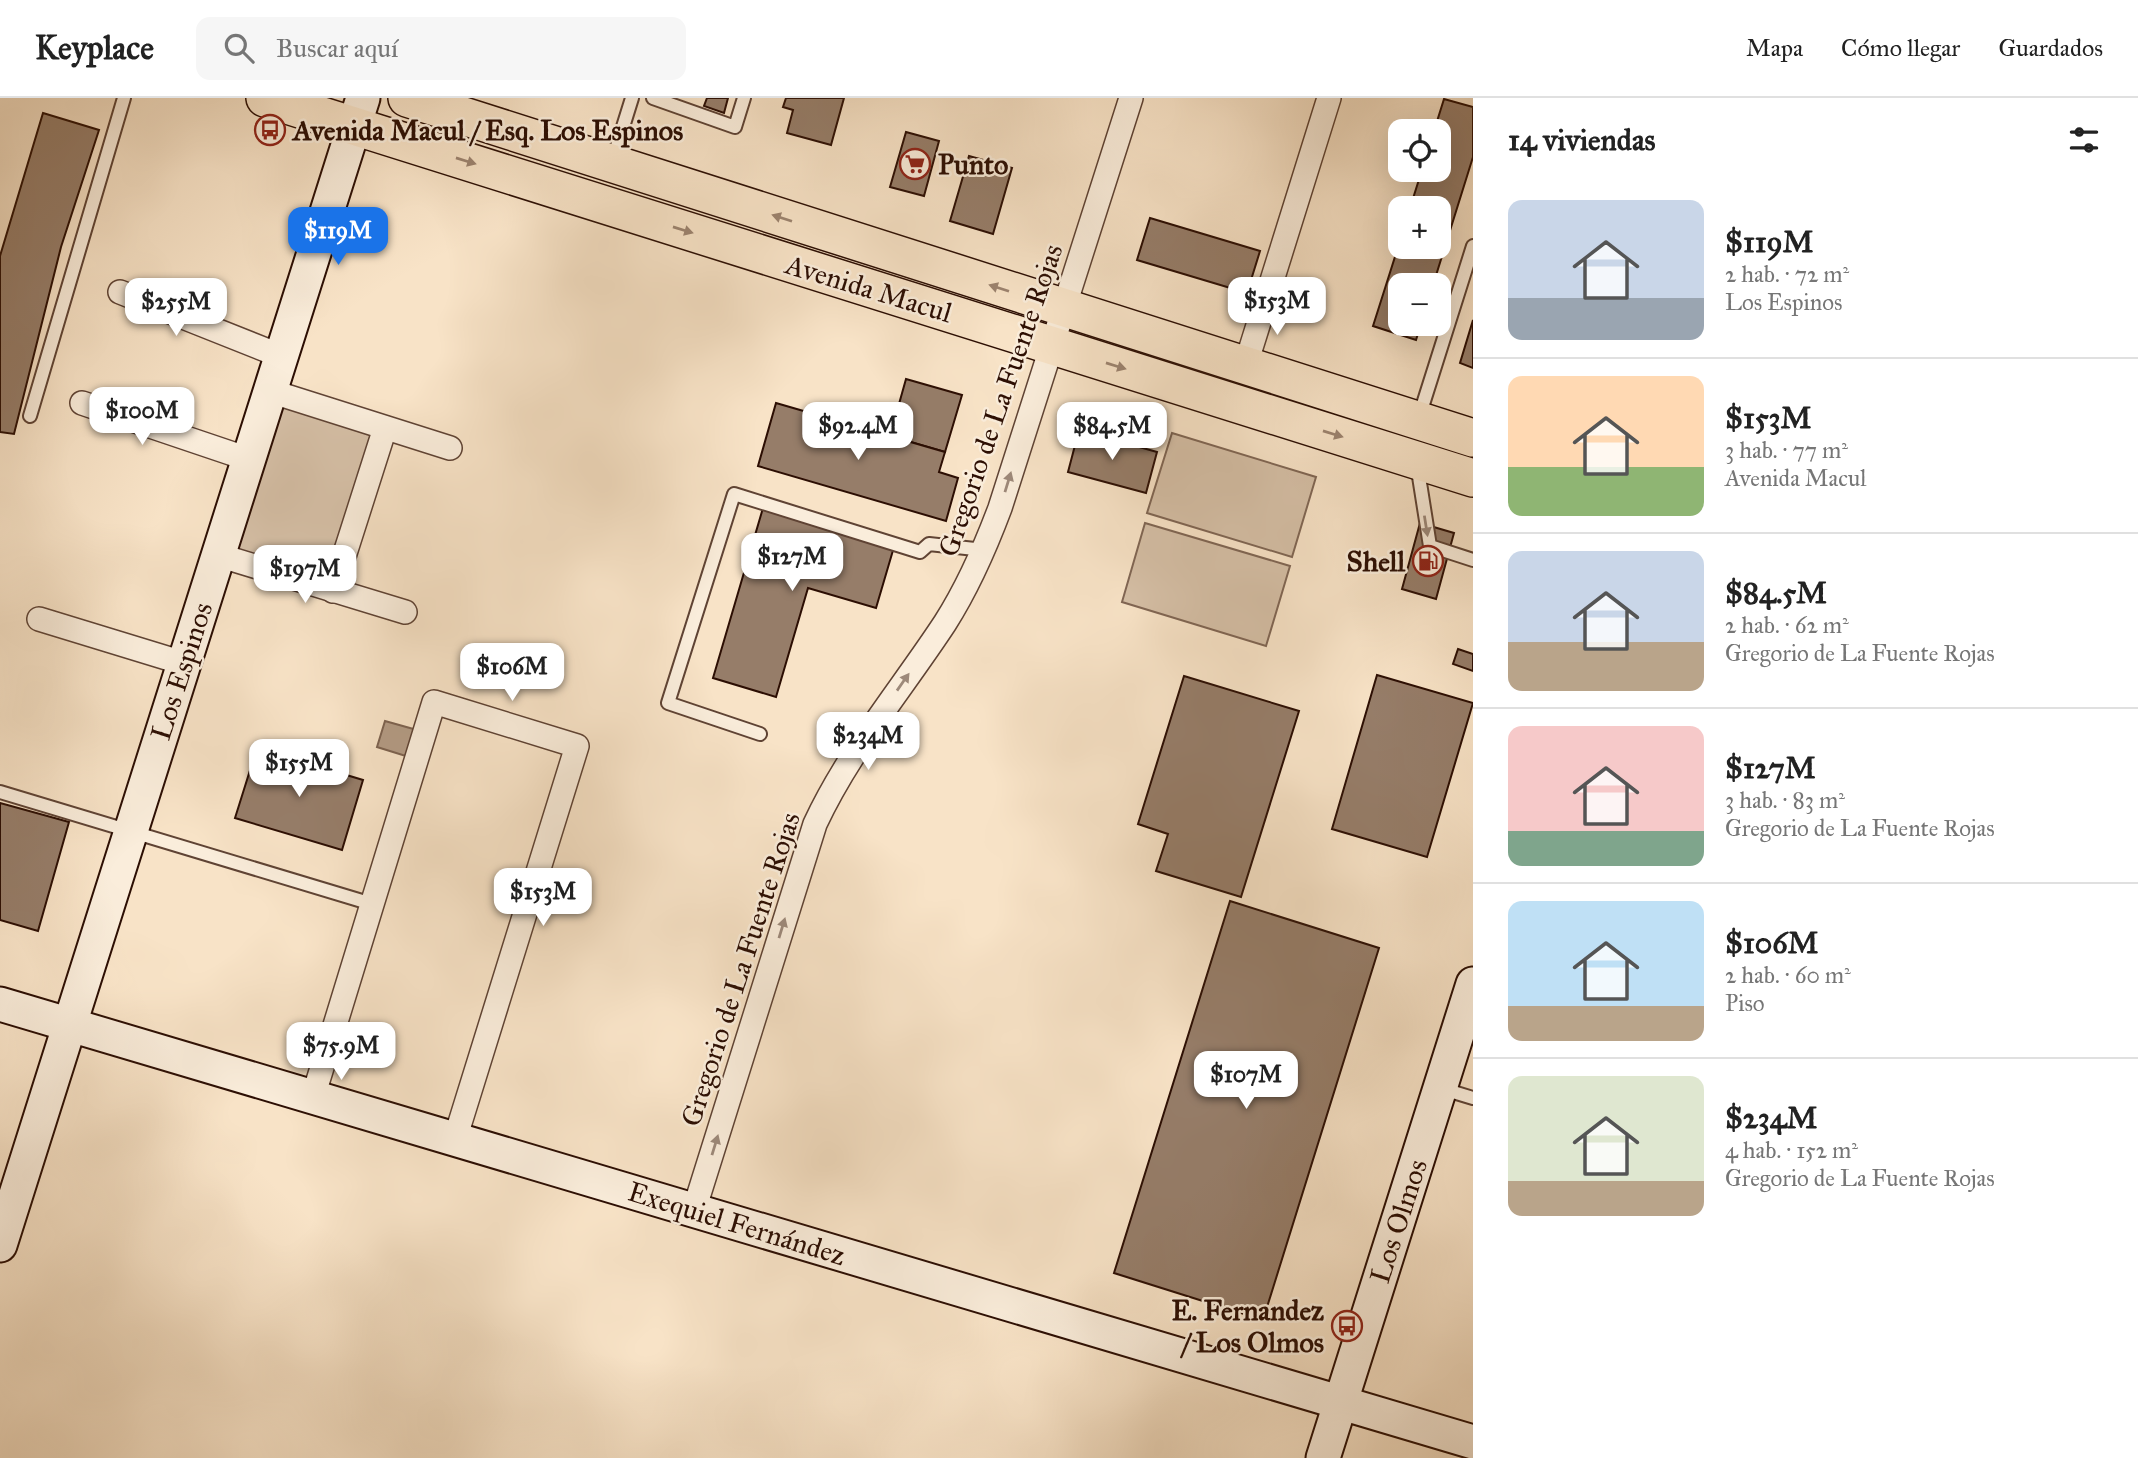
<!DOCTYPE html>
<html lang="es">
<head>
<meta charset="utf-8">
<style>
	body { margin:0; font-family:"IM FELL Great Primer",serif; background:#f6f6f6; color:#222; height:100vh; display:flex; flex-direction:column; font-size:26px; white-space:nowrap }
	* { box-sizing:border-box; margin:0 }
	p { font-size:23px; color:#767676 }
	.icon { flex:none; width:38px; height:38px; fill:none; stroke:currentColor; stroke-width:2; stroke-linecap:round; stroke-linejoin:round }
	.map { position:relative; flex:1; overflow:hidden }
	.sheet { display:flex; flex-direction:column; background:#fff; width:665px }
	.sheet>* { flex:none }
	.controls { position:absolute; left:1388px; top:21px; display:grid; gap:14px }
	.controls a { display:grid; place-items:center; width:63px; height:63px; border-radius:14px; background:#fff; box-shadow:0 7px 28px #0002; font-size:35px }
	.price { position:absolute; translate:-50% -60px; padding:0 16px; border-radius:14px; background:#fff; color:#222; font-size:23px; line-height:46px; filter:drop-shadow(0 2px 4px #0008) }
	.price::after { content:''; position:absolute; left:50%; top:42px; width:21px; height:16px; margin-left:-10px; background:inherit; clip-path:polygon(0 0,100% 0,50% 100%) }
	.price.current { background:#1a73e8; color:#fff }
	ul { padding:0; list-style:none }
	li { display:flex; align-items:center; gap:21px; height:175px; padding:0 35px }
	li+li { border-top:2px solid #e0e0e0 }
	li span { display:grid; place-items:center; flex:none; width:196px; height:140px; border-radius:14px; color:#555 }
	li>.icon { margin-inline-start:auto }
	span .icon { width:84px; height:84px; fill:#fffc; stroke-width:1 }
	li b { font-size:30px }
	h2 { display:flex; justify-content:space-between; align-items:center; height:84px; padding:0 35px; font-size:30px }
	header { display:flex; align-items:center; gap:42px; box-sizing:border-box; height:98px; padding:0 35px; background:#fff; border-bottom:2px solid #e0e0e0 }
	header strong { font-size:33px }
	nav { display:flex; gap:38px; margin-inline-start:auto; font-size:24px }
	.search { width:490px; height:63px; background:#f6f6f6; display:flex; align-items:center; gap:18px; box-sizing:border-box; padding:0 24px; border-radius:14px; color:#767676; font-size:26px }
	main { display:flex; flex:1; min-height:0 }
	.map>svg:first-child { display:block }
</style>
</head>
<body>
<header>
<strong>Keyplace</strong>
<div class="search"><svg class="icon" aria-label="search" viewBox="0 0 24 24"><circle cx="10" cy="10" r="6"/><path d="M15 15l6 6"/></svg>Buscar aquí</div>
<nav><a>Mapa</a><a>Cómo llegar</a><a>Guardados</a></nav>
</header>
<main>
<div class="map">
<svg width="1473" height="1360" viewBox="0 0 1473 1360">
	<rect width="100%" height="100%" fill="#f8e3c7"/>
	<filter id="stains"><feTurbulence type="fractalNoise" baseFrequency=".00286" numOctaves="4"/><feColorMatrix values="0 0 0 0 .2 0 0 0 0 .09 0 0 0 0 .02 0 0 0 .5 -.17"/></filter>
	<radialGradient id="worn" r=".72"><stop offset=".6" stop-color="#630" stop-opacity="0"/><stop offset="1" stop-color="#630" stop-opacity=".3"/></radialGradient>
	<!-- green -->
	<g fill="#d5bfa6" stroke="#806654" stroke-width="2">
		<path d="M 270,293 L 385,330 L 333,493 L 218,457 Z"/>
		<path d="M 1172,335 L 1316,379 L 1292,459 L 1147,415 Z"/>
		<path d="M 1145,425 L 1290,468 L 1266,548 L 1122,504 Z"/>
	</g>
	<!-- water -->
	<path fill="#b39b84" stroke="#7d6350" stroke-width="2" d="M 385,623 L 417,632 L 409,659 L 377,649 Z"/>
	<!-- building -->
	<g fill="#967d69" stroke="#2c0e03" stroke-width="2">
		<path d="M 707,0 L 728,0 L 724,15 L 704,8 Z"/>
		<path d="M 786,0 L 844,0 L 831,47 L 787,35 L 793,12 L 783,9 Z"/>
		<path d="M 1444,1 L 1473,9 L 1473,59 L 1433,187 L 1400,187 L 1400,226 L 1421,226 L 1416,242 L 1373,228 L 1400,143 L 1400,149 L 1438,149 L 1438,110 L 1410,110 L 1422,72 L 1438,72 L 1438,33 L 1434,33 Z"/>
		<path d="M 43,15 L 99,32 L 61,149 L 14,336 L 0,334 L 0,158 Z"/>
		<path d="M 906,34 L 939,43 L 924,98 L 890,89 Z"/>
		<path d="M 969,58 L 1012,70 L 993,136 L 950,123 Z"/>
		<path d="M 1150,120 L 1260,153 L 1247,195 L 1137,162 Z"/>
		<path d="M 1473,222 L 1473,270 L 1460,265 Z"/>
		<path d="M 906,281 L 962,297 L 945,354 L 890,338 Z"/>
		<path d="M 776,305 L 945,354 L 939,374 L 958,380 L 946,423 L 758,368 Z"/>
		<path d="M 1079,332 L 1157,354 L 1146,395 L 1068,374 Z"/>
		<path d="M 763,410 L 894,449 L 876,510 L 808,490 L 776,599 L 713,580 Z"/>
		<path d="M 1420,425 L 1454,435 L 1436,501 L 1402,491 Z"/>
		<path d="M 1458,551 L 1473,556 L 1473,573 L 1453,566 Z"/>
		<path d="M 1377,577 L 1473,605 L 1427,759 L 1332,731 Z"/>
		<path d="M 1184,578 L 1299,613 L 1241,799 L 1156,773 L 1168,736 L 1138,726 Z"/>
		<path d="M 257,650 L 363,682 L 342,752 L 235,720 Z"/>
		<path d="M 0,705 L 69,724 L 38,833 L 0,822 Z"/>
		<path d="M 1230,803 L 1379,850 L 1263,1222 L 1114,1175 Z"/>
	</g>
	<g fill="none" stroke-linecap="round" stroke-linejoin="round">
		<!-- lane casing -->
		<g stroke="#5f4334" stroke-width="16">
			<g id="lane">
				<path d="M 653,0 L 735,29 L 744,0"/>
				<path d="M 613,61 L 632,0"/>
				<path d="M 30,318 L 124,0"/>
				<path d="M 1419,319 L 1473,148"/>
				<path d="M 1417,366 L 1430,448 L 1473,462"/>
				<path d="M 760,636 L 668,605 L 734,396 L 920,454 L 929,446 L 984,452"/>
				<path d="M 0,694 L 372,806"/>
				<path d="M 1440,990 L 1473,1000"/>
			</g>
		</g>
		<!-- street casing -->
		<g stroke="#5f4334" stroke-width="26">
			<g id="street">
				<path d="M 120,194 L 281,258"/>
				<path d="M 1245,269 L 1329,0"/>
				<path d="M 270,293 L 450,350"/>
				<path d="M 82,305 L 248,361"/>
				<path d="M 218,457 L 405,514"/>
				<path d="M 333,493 L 385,330"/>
				<path d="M 39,521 L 183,565"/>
				<path d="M 313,999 L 434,604 L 577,648 L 455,1041"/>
				<path d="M 694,1112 L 815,726 C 849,653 901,592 945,525 C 968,489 985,450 1000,410 L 1131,0"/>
			</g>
		</g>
		<!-- secondary casing -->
		<g stroke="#2c0e03" stroke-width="37">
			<g id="secondary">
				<path d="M 0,906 L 1473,1344"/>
				<path d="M 0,1147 L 363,0"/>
				<path d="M 1323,1360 L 1473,886"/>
			</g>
		</g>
		<!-- primary casing -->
		<g stroke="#2c0e03" stroke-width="40">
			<g id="primary">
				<path d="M 265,0 L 1473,380"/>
				<path d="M 407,0 L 1473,340"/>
			</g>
		</g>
		<!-- lane -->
		<use href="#lane" stroke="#faeddb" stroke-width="12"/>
		<!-- street -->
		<use href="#street" stroke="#faeddb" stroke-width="23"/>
		<!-- secondary -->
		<use href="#secondary" stroke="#faeddb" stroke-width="33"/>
		<!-- primary -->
		<use href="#primary" stroke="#f8e3c7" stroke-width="37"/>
	</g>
	<!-- one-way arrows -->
	<defs><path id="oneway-solid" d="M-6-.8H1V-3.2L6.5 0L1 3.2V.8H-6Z" transform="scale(1.75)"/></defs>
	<g fill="#9c836f">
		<use href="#oneway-solid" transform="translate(466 63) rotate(17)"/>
		<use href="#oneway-solid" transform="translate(782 120) rotate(-162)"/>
		<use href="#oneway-solid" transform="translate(683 132) rotate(17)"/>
		<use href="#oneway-solid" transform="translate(999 190) rotate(-162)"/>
		<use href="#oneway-solid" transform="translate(1116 268) rotate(17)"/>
		<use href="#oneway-solid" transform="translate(1333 336) rotate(17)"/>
	</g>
	<g fill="#9d897a">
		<use href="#oneway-solid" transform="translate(1008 384) rotate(-73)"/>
		<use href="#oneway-solid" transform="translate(1426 428) rotate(81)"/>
		<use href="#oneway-solid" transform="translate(903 584) rotate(-55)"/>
		<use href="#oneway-solid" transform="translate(782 830) rotate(-73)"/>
		<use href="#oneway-solid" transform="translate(715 1047) rotate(-73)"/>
	</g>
	<!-- icons -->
	<defs>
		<g id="bus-ring" transform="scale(1.575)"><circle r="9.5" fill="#faeddb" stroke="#8f2418" stroke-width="1.5"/><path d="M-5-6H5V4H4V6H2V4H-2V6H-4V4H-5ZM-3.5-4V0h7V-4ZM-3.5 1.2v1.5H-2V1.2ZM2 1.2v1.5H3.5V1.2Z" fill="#8f2418"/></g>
		<g id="supermarket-ring" transform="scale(1.575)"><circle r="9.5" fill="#faeddb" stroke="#8f2418" stroke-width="1.5"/><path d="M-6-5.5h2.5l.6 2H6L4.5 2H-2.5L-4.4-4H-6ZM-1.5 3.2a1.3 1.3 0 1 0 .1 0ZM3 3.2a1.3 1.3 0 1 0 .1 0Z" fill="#8f2418"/></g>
		<g id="fuel-ring" transform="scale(1.575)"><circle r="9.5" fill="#faeddb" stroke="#8f2418" stroke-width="1.5"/><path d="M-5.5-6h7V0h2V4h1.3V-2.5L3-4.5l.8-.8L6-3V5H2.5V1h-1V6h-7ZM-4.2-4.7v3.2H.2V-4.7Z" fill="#8f2418"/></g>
	</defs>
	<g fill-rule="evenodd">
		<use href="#bus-ring" x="270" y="32"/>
		<use href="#supermarket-ring" x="915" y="66"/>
		<use href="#fuel-ring" x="1428" y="463"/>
		<use href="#bus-ring" x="1347" y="1228"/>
	</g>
	<g text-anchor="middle" stroke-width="5" stroke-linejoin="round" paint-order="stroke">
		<!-- poi labels -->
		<g font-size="28" font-weight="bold" fill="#2c0e03" stroke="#faeddb" text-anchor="start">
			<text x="293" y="42">Avenida Macul / Esq. Los Espinos</text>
			<text x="938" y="76">Punto</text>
			<text x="1405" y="473" text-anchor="end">Shell</text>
			<text x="1324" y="1222" text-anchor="end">E. Fernandez<tspan x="1324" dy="32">/ Los Olmos</tspan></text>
		</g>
		<!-- street labels -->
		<g font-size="28" fill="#2c0e03" stroke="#faeddb">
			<text transform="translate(869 190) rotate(17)" y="10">Avenida Macul</text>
			<text transform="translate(1000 302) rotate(-71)" y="10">Gregorio de La Fuente Rojas</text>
			<text transform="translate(181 573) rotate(-72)" y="10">Los Espinos</text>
			<text transform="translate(740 871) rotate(-72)" y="10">Gregorio de La Fuente Rojas</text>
			<text transform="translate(1398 1123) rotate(-72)" y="10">Los Olmos</text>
			<text transform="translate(737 1125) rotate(17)" y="10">Exequiel Fernández</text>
		</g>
	</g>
	<rect width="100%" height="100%" filter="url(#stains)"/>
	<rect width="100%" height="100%" fill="url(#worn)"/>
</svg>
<div class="controls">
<a><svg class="icon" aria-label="locate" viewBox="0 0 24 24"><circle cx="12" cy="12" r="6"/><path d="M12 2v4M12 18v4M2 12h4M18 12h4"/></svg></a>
<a>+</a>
<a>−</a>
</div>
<b class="price current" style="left:338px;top:169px">$119M</b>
<b class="price" style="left:1277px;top:239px">$153M</b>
<b class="price" style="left:176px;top:240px">$255M</b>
<b class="price" style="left:142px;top:349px">$100M</b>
<b class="price" style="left:858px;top:364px">$92.4M</b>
<b class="price" style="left:1112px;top:364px">$84.5M</b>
<b class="price" style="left:792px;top:495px">$127M</b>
<b class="price" style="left:305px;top:507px">$197M</b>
<b class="price" style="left:512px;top:605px">$106M</b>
<b class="price" style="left:868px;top:674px">$234M</b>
<b class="price" style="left:299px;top:701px">$155M</b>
<b class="price" style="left:543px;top:830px">$153M</b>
<b class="price" style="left:341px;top:984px">$75.9M</b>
<b class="price" style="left:1246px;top:1013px">$107M</b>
</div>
<section class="sheet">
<h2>14 viviendas<svg class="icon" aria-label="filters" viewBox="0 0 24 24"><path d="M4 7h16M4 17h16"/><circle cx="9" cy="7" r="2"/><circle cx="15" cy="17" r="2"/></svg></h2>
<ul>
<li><span style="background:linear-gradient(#c9d6e8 70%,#9aa5b1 0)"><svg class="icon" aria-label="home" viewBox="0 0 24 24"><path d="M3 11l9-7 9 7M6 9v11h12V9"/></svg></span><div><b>$119M</b><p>2 hab. · 72 m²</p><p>Los Espinos</p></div></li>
<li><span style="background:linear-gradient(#ffd9b3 65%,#8fb573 0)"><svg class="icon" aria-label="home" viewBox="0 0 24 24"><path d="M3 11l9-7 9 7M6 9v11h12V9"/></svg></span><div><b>$153M</b><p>3 hab. · 77 m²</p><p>Avenida Macul</p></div></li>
<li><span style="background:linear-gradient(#c9d6e8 65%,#b9a48a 0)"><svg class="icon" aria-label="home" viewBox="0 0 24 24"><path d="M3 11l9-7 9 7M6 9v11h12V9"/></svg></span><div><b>$84.5M</b><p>2 hab. · 62 m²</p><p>Gregorio de La Fuente Rojas</p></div></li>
<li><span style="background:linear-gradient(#f6c9c9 75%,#7fa58c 0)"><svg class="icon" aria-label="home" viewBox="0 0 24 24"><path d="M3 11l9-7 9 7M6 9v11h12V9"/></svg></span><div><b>$127M</b><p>3 hab. · 83 m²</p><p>Gregorio de La Fuente Rojas</p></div></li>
<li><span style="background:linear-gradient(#bfe0f5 75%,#b9a48a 0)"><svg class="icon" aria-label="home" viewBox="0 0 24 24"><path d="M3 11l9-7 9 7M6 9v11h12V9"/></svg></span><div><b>$106M</b><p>2 hab. · 60 m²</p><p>Piso</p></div></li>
<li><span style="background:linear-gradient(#dfe7d0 75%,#b9a48a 0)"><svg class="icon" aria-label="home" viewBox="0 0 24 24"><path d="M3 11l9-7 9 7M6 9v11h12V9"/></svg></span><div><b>$234M</b><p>4 hab. · 152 m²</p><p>Gregorio de La Fuente Rojas</p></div></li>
</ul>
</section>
</main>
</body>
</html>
